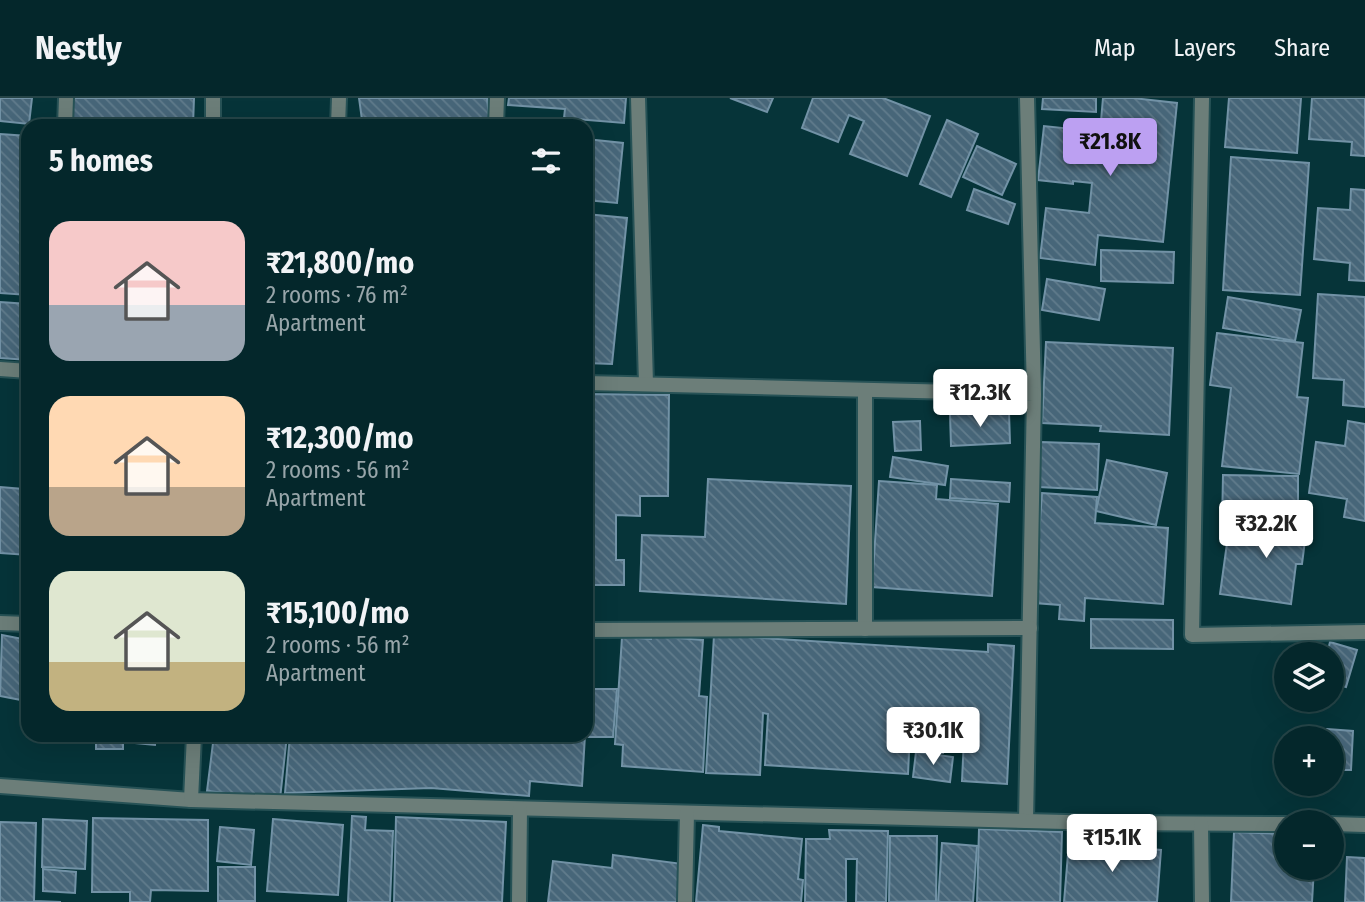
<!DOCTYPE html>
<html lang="en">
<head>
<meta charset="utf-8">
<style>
	body { margin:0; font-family:"Fira Sans Condensed",sans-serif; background:#123337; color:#f1f3f6; height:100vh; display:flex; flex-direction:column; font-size:26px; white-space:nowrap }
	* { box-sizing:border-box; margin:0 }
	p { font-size:23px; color:#97a5a9 }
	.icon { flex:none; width:38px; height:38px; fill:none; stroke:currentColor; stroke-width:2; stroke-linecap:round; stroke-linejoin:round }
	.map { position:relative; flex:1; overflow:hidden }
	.drawer { position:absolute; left:21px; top:21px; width:572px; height:623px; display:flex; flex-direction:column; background:#04272b; border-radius:21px; box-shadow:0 7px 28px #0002,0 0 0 2px #254447 }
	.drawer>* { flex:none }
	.controls { position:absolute; left:1274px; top:544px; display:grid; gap:14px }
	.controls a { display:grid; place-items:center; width:70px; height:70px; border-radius:50%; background:#04272b; box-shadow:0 7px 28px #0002,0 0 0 2px #254447; font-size:35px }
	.price { position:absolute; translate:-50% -60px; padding:0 16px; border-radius:7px; background:#fff; color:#222; font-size:23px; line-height:46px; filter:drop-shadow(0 2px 4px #0008) }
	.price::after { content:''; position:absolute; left:50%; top:42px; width:21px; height:16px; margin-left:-10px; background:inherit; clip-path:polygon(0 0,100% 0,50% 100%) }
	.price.selected { background:#bca0f2; color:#111 }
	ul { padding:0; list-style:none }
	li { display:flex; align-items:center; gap:21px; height:175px; padding:0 28px }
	li span { display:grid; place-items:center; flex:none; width:196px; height:140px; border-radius:21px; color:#555 }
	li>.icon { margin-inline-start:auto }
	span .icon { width:84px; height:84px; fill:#fffc; stroke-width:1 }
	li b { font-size:30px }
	h2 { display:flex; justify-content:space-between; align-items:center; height:84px; padding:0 28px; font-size:30px }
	header { display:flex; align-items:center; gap:42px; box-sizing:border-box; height:98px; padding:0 35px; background:#04272b; border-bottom:2px solid #254447 }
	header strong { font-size:33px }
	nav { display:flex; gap:38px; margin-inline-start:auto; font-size:24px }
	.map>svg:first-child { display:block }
</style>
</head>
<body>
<header>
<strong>Nestly</strong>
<nav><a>Map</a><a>Layers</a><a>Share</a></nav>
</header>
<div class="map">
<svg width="1365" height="804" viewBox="0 0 1365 804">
	<defs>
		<pattern id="building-back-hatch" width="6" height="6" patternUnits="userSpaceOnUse" patternTransform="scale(1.75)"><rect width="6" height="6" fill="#476679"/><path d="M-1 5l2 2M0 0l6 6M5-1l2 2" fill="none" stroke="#617c8c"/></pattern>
	</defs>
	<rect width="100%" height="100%" fill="#063439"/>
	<!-- building -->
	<g fill="url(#building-back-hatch)" stroke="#7292a6" stroke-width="2">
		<path d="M 0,0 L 32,0 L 29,26 L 0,23 Z"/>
		<path d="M 73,0 L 194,0 L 193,28 L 72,28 Z"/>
		<path d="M 359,0 L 487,0 L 490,28 L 419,28 L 417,22 L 395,25 L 376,21 L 362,22 Z"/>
		<path d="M 509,0 L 626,0 L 624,25 L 564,20 L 565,11 L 508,7 Z"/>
		<path d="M 730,0 L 773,0 L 767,14 Z"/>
		<path d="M 813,0 L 883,0 L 930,18 L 907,78 L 850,56 L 864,23 L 849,17 L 838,44 L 802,30 Z"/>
		<path d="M 1043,0 L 1096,0 L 1096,14 L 1042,11 Z"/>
		<path d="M 1103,0 L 1133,0 L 1177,5 L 1163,144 L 1098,137 L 1095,167 L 1040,160 L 1046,110 L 1089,115 L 1092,85 L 1073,83 L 1073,86 L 1038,82 L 1044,28 L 1100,34 Z"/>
		<path d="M 1229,0 L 1301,0 L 1297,55 L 1225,49 Z"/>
		<path d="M 1312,0 L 1365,0 L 1365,58 L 1351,57 L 1352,44 L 1309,41 Z"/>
		<path d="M 507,20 L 565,26 L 565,28 L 506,28 Z"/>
		<path d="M 947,22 L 978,36 L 951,99 L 920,86 Z"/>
		<path d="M 0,36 L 28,38 L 28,197 L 0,195 Z"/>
		<path d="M 586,41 L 623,45 L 617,105 L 586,102 Z"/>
		<path d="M 977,48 L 1016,66 L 1002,97 L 963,79 Z"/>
		<path d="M 1231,59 L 1309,65 L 1300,197 L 1223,192 Z"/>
		<path d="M 974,91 L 1015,106 L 1008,126 L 967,112 Z"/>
		<path d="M 1351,91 L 1365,92 L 1365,183 L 1349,182 L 1350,165 L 1314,161 L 1318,110 L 1350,112 Z"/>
		<path d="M 586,116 L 627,120 L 612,266 L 586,265 Z"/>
		<path d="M 1101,152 L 1174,154 L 1173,185 L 1101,183 Z"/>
		<path d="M 1047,181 L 1105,191 L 1099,222 L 1042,212 Z"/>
		<path d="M 1318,196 L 1365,199 L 1365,309 L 1343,307 L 1344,282 L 1313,280 Z"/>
		<path d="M 1228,199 L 1301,212 L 1295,243 L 1223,230 Z"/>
		<path d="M 0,204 L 28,206 L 28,262 L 0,260 Z"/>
		<path d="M 1217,235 L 1303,245 L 1297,299 L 1308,300 L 1299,376 L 1222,368 L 1231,290 L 1210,287 Z"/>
		<path d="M 1046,244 L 1173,250 L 1169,337 L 1100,333 L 1101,328 L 1042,325 Z"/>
		<path d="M 586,296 L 669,297 L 668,398 L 640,398 L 640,418 L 616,417 L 616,462 L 624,462 L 624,487 L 586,487 Z"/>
		<path d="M 1009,314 L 1010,345 L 951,348 L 950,316 Z"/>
		<path d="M 920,323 L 921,352 L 895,353 L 893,324 Z"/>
		<path d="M 1348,323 L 1365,326 L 1365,423 L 1344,419 L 1347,401 L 1309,395 L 1316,344 L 1345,348 Z"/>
		<path d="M 1041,344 L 1099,346 L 1097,392 L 1039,389 Z"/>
		<path d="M 893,359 L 948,368 L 945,387 L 890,379 Z"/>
		<path d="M 1107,362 L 1167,375 L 1156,427 L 1096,413 Z"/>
		<path d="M 1223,377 L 1298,378 L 1298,404 L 1259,404 L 1258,429 L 1222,428 Z"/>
		<path d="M 708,381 L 851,388 L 846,506 L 640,493 L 642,437 L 705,439 Z"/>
		<path d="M 951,381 L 1010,385 L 1009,404 L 950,400 Z"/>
		<path d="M 879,383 L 937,387 L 936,401 L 998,406 L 992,498 L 872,489 Z"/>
		<path d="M 0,389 L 23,391 L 22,408 L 28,408 L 28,457 L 0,455 Z"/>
		<path d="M 1042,395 L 1097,399 L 1095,425 L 1168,430 L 1163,506 L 1085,500 L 1084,523 L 1059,521 L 1060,507 L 1034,505 Z"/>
		<path d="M 1264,413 L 1308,419 L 1302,466 L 1296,466 L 1291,506 L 1220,496 L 1228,438 L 1260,443 Z"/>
		<path d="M 1091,521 L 1173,522 L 1173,551 L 1091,550 Z"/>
		<path d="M 2,537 L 28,542 L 28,562 L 21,602 L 0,598 Z"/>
		<path d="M 714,537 L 988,554 L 988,546 L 1014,548 L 1007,686 L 962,683 L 964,640 L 944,638 L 943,655 L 914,653 L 916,614 L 911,614 L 908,676 L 765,667 L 768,616 L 763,615 L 760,677 L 706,675 Z"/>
		<path d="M 651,538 L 703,542 L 699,598 L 707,599 L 703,674 L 622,668 L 623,647 L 615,646 L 622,539 L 651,541 Z"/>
		<path d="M 1330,544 L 1357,552 L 1346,589 L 1332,585 L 1332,556 L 1327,556 Z"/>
		<path d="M 591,591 L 617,591 L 613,639 L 588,639 Z"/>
		<path d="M 1327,631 L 1353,633 L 1351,672 L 1332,672 L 1332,640 L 1326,640 Z"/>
		<rect x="96" y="637" width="27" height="14"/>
		<path d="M 125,637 L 156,637 L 155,647 L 125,644 Z"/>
		<path d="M 214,637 L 287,637 L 280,701 L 207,693 Z"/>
		<path d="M 290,637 L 585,637 L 582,688 L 530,683 L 529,698 L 431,690 L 285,695 Z"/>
		<path d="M 916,654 L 953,659 L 950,684 L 913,679 Z"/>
		<path d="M 352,718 L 366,719 L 365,732 L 393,733 L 390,804 L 348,804 Z"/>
		<path d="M 396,719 L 506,724 L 502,804 L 394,804 Z"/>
		<path d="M 93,720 L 208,722 L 208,793 L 151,792 L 150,804 L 130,804 L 130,794 L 92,794 Z"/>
		<path d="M 43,721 L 87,723 L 85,771 L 42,769 Z"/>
		<path d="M 273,721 L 343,727 L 338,797 L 267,793 Z"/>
		<path d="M 0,724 L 36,725 L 34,803 L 61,804 L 0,804 Z"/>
		<path d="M 703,727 L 719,729 L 719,733 L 802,741 L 798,781 L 803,782 L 801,804 L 696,804 Z"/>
		<path d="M 220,729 L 254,732 L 251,767 L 217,763 Z"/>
		<path d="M 979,731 L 1062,734 L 1060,804 L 977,804 Z"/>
		<path d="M 829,732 L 888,733 L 886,804 L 856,804 L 857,761 L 846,761 L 846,804 L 805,804 L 806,741 L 830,741 Z"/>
		<path d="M 1234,734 L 1286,736 L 1286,770 L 1314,770 L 1312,804 L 1231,804 Z"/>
		<path d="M 890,738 L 937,738 L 936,803 L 889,804 Z"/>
		<path d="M 1069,744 L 1161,752 L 1157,804 L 1064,804 Z"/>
		<path d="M 942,745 L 977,748 L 973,804 L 938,804 Z"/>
		<path d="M 613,757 L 683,766 L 679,804 L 548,804 L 553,763 L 612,770 Z"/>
		<path d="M 1347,759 L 1365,760 L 1365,804 L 1345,804 Z"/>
		<rect x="218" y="769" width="37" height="34"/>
		<path d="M 43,771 L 76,774 L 75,795 L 43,793 Z"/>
	</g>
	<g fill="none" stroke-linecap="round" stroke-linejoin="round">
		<!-- street casing -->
		<g stroke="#275256" stroke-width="18">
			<g id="street">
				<path d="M 638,0 L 646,286"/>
				<path d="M 1027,0 L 1034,296"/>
				<path d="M 1202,0 L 1192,537 L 1365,534"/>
				<path d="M 65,28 L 66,0"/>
				<path d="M 213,28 L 213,0"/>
				<path d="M 338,28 L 339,0"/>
				<path d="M 496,28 L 497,0"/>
				<path d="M 0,271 L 28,273"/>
				<path d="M 586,285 L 1034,296 L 1026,723"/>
				<path d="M 0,525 L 28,526"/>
				<path d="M 865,531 L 865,292"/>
				<path d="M 586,532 L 1030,530"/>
				<path d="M 0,688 L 191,702 L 1106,725 L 1286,726"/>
				<path d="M 191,702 L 194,637"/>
				<path d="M 1201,726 L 1202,804"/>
				<path d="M 1332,726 L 1365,727"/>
				<path d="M 519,804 L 520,711"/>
				<path d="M 685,804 L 687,715"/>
			</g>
		</g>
		<!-- street -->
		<use href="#street" stroke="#6c7e79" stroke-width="14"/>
	</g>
</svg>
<div class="controls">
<a><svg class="icon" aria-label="layers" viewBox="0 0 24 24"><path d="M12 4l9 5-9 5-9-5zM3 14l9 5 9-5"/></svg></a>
<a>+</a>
<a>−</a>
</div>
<b class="price selected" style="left:1110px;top:80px">₹21.8K</b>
<b class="price" style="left:980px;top:331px">₹12.3K</b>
<b class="price" style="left:1266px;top:462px">₹32.2K</b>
<b class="price" style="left:933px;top:669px">₹30.1K</b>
<b class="price" style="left:1112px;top:776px">₹15.1K</b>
<section class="drawer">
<h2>5 homes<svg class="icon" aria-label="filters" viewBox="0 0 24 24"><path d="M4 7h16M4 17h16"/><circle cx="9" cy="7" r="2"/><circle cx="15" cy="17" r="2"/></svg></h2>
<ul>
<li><span style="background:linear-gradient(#f6c9c9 60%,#9aa5b1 0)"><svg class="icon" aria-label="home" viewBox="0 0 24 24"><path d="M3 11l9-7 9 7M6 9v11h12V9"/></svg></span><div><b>₹21,800/mo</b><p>2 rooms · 76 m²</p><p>Apartment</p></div></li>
<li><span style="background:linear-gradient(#ffd9b3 65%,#b9a48a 0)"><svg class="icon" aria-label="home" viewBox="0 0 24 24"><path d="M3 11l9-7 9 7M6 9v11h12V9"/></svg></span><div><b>₹12,300/mo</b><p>2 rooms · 56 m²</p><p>Apartment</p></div></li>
<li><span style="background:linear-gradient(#dfe7d0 65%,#c2b280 0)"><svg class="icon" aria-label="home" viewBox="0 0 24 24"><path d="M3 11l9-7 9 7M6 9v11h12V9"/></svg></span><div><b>₹15,100/mo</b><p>2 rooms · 56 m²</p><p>Apartment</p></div></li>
</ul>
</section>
</div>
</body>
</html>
